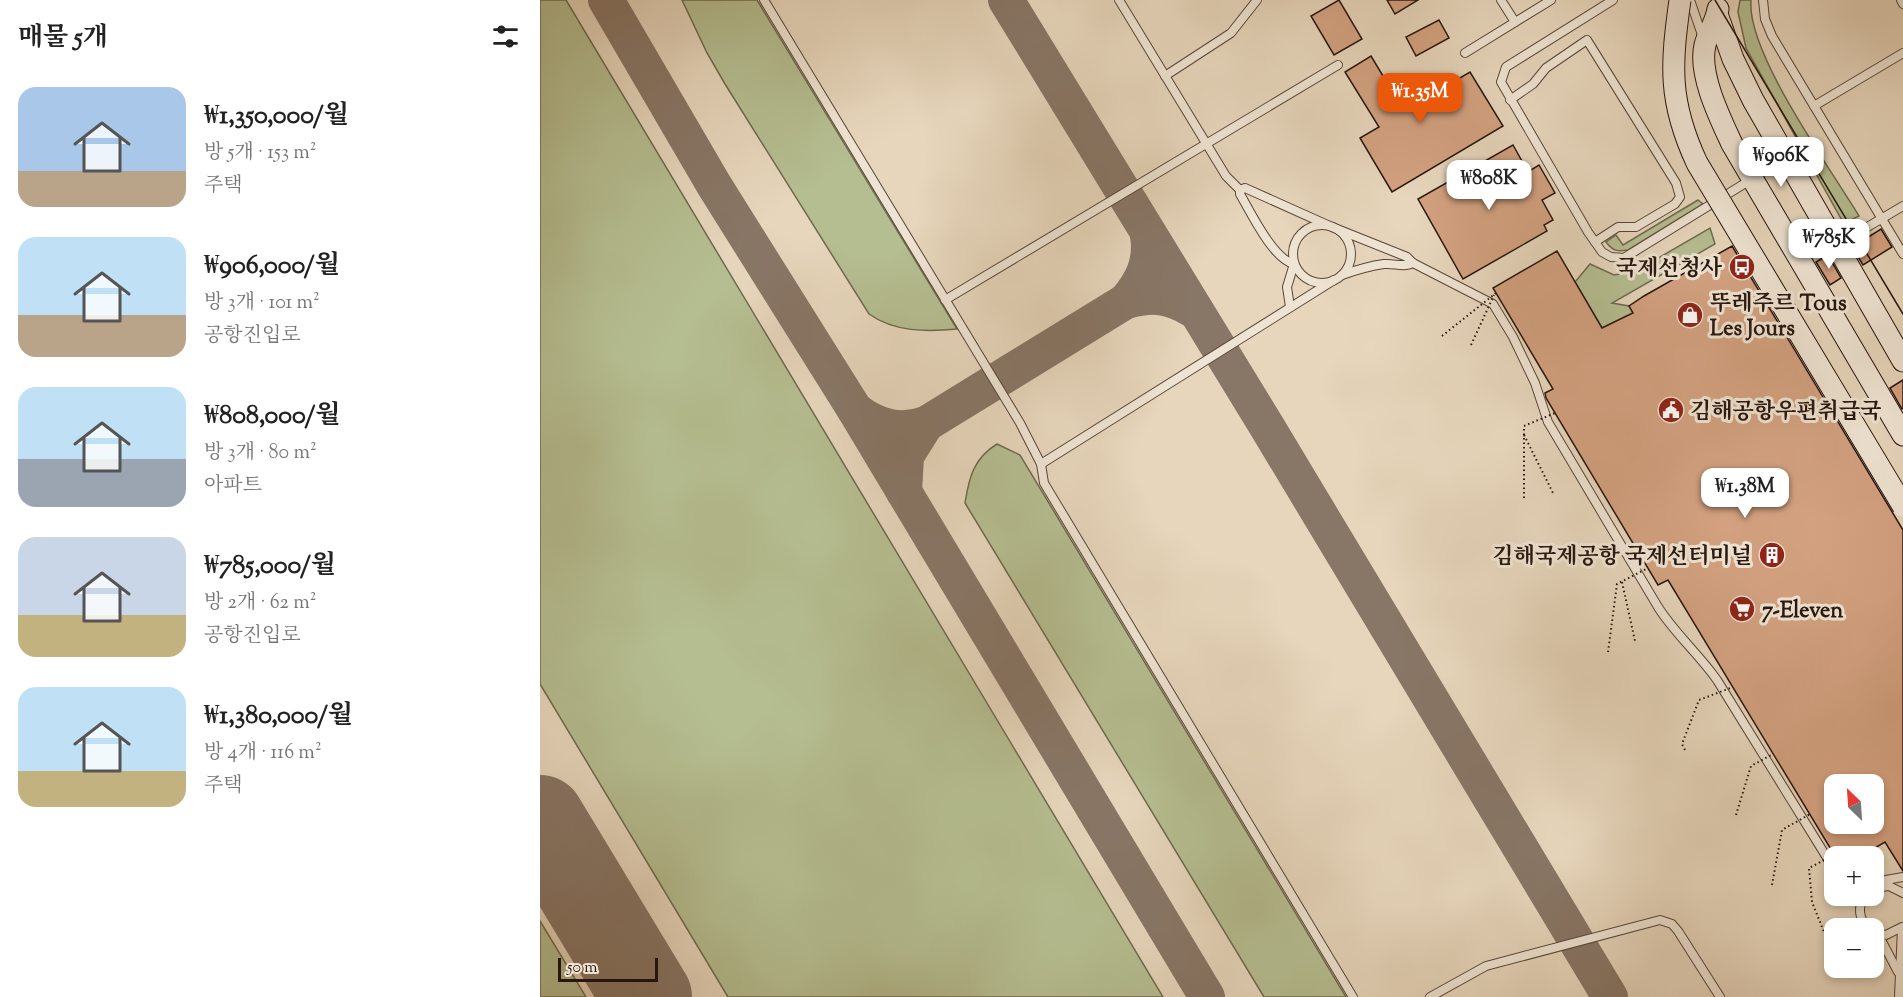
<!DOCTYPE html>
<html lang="ko">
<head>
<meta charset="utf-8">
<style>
	body { margin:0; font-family:"Sorts Mill Goudy","Noto Serif KR",serif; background:#f6f6f6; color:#222; height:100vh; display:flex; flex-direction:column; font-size:22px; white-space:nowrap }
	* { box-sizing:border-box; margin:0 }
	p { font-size:20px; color:#767676 }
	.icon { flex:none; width:33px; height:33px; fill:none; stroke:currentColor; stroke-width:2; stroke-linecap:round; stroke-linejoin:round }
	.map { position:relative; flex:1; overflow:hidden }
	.drawer { display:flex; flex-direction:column; background:#fff; width:540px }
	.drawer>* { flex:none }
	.needle { width:39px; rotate:335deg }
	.buttons { position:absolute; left:1284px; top:774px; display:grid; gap:12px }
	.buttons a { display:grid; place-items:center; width:60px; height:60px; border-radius:12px; background:#fff; box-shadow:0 3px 9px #0003; font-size:30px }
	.scale { position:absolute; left:18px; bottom:15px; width:100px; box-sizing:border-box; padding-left:6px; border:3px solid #28160f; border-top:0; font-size:16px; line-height:21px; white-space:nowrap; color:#28160f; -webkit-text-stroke:4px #efe4d3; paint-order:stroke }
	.price { position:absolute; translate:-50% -51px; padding:0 14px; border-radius:12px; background:#fff; color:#222; font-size:20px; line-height:39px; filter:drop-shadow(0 2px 3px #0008) }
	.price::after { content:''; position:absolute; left:50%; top:36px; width:18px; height:14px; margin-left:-9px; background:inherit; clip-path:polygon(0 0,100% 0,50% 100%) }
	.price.selected { background:#ea580c; color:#fff }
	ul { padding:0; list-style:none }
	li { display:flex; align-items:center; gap:18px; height:150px; padding:0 18px }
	li span { display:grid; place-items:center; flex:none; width:168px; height:120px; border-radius:18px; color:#555 }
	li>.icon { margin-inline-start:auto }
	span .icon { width:72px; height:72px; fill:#fffc; stroke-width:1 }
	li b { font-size:26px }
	h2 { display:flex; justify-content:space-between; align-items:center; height:72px; padding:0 18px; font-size:26px }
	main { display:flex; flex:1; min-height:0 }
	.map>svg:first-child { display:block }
</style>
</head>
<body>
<main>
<section class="drawer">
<h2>매물 5개<svg class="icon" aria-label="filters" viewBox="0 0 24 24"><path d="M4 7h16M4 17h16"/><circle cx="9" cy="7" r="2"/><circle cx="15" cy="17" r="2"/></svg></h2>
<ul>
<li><span style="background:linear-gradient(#a9c7e8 70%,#b9a48a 0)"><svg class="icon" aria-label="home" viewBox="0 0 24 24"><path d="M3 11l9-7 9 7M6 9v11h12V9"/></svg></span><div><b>₩1,350,000/월</b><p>방 5개 · 153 m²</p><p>주택</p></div></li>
<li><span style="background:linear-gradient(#bfe0f5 65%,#b9a48a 0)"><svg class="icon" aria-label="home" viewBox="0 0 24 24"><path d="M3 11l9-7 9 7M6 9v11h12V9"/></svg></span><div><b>₩906,000/월</b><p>방 3개 · 101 m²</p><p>공항진입로</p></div></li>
<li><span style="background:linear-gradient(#bfe0f5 60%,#9aa5b1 0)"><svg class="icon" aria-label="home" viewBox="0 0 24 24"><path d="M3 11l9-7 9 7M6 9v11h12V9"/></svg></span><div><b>₩808,000/월</b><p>방 3개 · 80 m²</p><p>아파트</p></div></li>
<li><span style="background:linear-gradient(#c9d6e8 65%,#c2b280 0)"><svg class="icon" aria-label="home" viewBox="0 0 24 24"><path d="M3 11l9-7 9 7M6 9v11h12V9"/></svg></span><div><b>₩785,000/월</b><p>방 2개 · 62 m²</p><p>공항진입로</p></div></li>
<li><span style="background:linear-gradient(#bfe0f5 70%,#c2b280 0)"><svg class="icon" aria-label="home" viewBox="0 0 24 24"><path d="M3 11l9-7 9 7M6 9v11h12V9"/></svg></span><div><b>₩1,380,000/월</b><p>방 4개 · 116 m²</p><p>주택</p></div></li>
</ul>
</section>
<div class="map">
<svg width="1363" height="997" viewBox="0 0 1363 997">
	<rect width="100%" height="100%" fill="#e7d6bc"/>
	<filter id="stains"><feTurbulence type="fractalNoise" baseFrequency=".00333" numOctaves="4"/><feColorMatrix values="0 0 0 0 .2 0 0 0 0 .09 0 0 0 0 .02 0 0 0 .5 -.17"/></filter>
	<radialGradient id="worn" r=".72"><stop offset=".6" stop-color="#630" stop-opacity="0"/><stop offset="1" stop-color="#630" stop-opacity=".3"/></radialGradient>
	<!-- green -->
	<g fill="#b5be91" stroke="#6e6a50" stroke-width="1.5">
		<path d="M 0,0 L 26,0 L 623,997 L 188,997 L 0,684 Z"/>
		<path d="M 142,0 L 217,0 L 417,329 C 387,332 354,332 329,314 L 185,84 L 167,53 Z"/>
		<path d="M 1200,0 L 1211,0 C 1206,52 1290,168 1319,216 L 1304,224 L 1206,48 L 1198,12 Z"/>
		<path d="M 1158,200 L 1163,204 L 1088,250 C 1077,252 1073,251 1066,242 L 1076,235 L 1083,245 Z"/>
		<path d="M 1170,228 L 1175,244 L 1072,303 L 1089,306 L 1093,313 L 1062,328 L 1035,282 L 1050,264 L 1074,275 L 1096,271 Z"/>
		<path d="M 457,444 L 480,455 L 806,997 L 724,997 L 425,503 C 429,477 434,458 457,444 Z"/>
		<path d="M 0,921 L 46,997 L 0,997 Z"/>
	</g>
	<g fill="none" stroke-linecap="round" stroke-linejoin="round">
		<!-- taxiway -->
		<g stroke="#887666" stroke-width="36">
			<path d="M 66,0 L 174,185 L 315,410 L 667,997"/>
			<path d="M 466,0 L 726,425 L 1070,997"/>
			<path d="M 608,235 C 612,262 603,281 586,301 C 612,294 630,295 653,310"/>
			<path d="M 315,410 C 337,427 360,433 386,424 L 366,456 L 364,492"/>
			<path d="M 386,424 L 586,301"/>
		</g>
		<!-- runway -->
		<path stroke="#887666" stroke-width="90" d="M 0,820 L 107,997"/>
	</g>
	<!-- building -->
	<g fill="#d3a180" stroke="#28160f" stroke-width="1.5" fill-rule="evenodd">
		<path d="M 799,0 L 822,39 L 794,55 L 771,16 Z"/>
		<path d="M 847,0 L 878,0 L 855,14 Z"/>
		<path d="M 899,20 L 909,38 L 876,56 L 866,37 Z"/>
		<path d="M 831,56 L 864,111 L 930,72 L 963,126 L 852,192 L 820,138 L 839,127 L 805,72 Z"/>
		<path d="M 973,145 L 988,172 L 999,165 L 1015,193 L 1002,200 L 1013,220 L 1004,225 L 1007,231 L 923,279 L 878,199 Z"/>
		<path d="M 1341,229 L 1352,247 L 1323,265 L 1309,242 L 1314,246 Z"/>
		<path d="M 1192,246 L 1363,530 L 1363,871 L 1345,842 L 1321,856 L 1295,856 L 1128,580 L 1118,585 L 1006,398 L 1005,393 L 1013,389 L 953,288 L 1017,251 L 1062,328 L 1093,313 L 1089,306 L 1104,296 ZM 1294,784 L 1334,784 L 1334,824 L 1294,824 Z"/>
		<path d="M 1288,255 L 1301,278 L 1290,285 L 1276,262 Z"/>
		<path d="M 1363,380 L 1363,408 L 1362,409 L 1350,388 Z"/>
	</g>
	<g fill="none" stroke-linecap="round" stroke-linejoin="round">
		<!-- lane casing -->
		<g stroke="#58463a" stroke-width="10">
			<g id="lane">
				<path d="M 224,0 L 480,423 L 501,464 L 504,483 L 813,997"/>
				<path d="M 579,0 L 686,176 L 700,190 L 700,194 C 711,213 733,259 754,264 L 747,287 L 750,307"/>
				<path d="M 961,0 L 975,22"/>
				<path d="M 1073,0 L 966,67 L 961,82 L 1048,232 L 1062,252 L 1071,257 L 1084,258 L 1212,179"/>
				<path d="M 1150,0 L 1162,35"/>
				<path d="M 1223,0 L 1225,19 L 1232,36 L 1363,254"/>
				<path d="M 1361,0 L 1363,4"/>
				<path d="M 925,53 L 1011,0"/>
				<path d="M 625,76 L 691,33 L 717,0"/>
				<path d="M 970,100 L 993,84 L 1006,68 L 1047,40 L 1136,183 L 1140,197 L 1135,204 L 1096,227 L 1078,227 L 1055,242"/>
				<path d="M 1274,106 L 1363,53"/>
				<path d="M 700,190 L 705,188 L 792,227 L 867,257 L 873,263 L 953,304 L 973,337 L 995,383 L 1008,422 L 1118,607 C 1135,634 1159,654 1177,680 L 1294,869"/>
				<circle cx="782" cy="254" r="29"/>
				<path d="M 1294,236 L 1324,229 L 1363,206"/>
				<path d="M 802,275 C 816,270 829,266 844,264 C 855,263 863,268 873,263"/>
				<path d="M 405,300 L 798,65"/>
				<path d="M 501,464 L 794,280"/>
				<path d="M 1342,885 L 1346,880 L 1363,877"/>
				<path d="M 1334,888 L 1349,886 L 1363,893"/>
				<path d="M 1325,896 C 1317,907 1319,919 1328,928"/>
				<path d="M 1335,932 L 1346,935 L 1362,927"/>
				<path d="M 1338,934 L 1358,972"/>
				<path d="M 890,997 L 946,966 L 1120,920 L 1132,924 L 1138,931 L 1180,997"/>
				<path d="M 1359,997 L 1362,928"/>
			</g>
		</g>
		<!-- secondary casing -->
		<g stroke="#28160f" stroke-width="23">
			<g id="secondary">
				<path d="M 1178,9 L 1177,14 L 1193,59 L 1213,100 L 1363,361"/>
				<path d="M 1177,14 C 1174,24 1168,34 1165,45 C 1158,74 1180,118 1192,144 L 1363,435"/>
			</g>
		</g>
		<!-- path -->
		<g stroke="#28160f" stroke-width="2" stroke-dasharray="1.5 3" stroke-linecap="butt">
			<path d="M 984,435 L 1013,493"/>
			<path d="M 1082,582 L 1095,641"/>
		</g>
		<!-- lane -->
		<use href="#lane" stroke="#efe4d3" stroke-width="8"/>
		<!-- secondary -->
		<use href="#secondary" stroke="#efe4d3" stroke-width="21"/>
		<!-- tram -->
		<path stroke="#28160f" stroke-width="1.5" d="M 1175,0 L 1363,314"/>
		<!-- secondary-bridge casing -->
		<g stroke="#28160f" stroke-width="23" stroke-linecap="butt">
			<path id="secondary-bridge" d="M 1140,0 C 1131,65 1128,101 1157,163 L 1363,506"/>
		</g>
		<!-- path-bridge -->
		<g stroke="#28160f" stroke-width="2" stroke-dasharray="1.5 3" stroke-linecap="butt">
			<path d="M 902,336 L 956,293"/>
			<path d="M 931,345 L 954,295"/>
			<path d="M 984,498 L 984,426 L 1015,413"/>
			<path d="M 1068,652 L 1077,584 L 1108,568"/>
			<path d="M 1145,750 L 1142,744 L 1159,700 L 1193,687"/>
			<path d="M 1196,815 L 1211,766 L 1233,754"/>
			<path d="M 1232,885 L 1242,830 L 1270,814"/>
			<path d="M 1292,952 L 1272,902 L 1269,868 L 1294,855"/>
		</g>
		<!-- secondary-bridge -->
		<use href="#secondary-bridge" stroke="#efe4d3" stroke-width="21"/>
	</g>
	<!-- icons -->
	<defs>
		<g id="bus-disc" transform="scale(1.35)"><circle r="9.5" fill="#8f2418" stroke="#efe4d3"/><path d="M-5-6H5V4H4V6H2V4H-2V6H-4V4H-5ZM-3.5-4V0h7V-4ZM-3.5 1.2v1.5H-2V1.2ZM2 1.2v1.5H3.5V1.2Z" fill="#fff"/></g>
		<g id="shop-disc" transform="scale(1.35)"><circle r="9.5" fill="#8f2418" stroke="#efe4d3"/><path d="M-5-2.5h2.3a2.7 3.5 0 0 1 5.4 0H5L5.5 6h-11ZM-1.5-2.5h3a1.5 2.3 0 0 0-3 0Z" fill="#fff"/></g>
		<g id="civic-disc" transform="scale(1.35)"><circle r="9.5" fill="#8f2418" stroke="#efe4d3"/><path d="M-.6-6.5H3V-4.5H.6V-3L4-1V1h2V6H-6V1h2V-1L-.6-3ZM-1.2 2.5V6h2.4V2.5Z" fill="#fff"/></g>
		<g id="building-disc" transform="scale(1.35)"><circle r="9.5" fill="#8f2418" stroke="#efe4d3"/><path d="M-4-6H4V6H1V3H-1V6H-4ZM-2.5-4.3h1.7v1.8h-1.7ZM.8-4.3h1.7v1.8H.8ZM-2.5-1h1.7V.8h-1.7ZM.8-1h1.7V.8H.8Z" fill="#fff"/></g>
		<g id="supermarket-disc" transform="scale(1.35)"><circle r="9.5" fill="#8f2418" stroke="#efe4d3"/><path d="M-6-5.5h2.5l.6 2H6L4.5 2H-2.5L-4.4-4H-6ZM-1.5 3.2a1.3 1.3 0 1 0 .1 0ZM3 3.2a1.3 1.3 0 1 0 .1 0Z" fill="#fff"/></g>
	</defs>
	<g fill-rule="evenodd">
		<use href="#bus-disc" x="1202" y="267"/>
		<use href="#shop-disc" x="1150" y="315"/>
		<use href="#civic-disc" x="1131" y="410"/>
		<use href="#building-disc" x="1232" y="555"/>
		<use href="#supermarket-disc" x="1202" y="609"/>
	</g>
	<g text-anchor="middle" stroke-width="6" stroke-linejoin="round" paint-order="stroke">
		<!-- poi labels -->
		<g font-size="22" font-weight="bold" fill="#28160f" stroke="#efe4d3" text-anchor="start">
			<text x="1182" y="275" text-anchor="end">국제선청사</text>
			<text x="1170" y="310">뚜레주르 Tous<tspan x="1170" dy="25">Les Jours</tspan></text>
			<text x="1150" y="418">김해공항우편취급국</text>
			<text x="1212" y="563" text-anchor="end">김해국제공항 국제선터미널</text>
			<text x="1222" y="617">7-Eleven</text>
		</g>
	</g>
	<rect width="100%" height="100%" filter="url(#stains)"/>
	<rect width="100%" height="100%" fill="url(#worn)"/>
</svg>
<div class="buttons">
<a><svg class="needle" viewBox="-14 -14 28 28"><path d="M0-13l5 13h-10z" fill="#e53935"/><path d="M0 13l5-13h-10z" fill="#767676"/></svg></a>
<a>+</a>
<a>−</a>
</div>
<div class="scale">50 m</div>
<b class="price selected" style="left:880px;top:124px">₩1.35M</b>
<b class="price" style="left:1241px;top:188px">₩906K</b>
<b class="price" style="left:949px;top:211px">₩808K</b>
<b class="price" style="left:1289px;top:270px">₩785K</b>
<b class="price" style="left:1205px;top:519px">₩1.38M</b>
</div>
</main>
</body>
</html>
